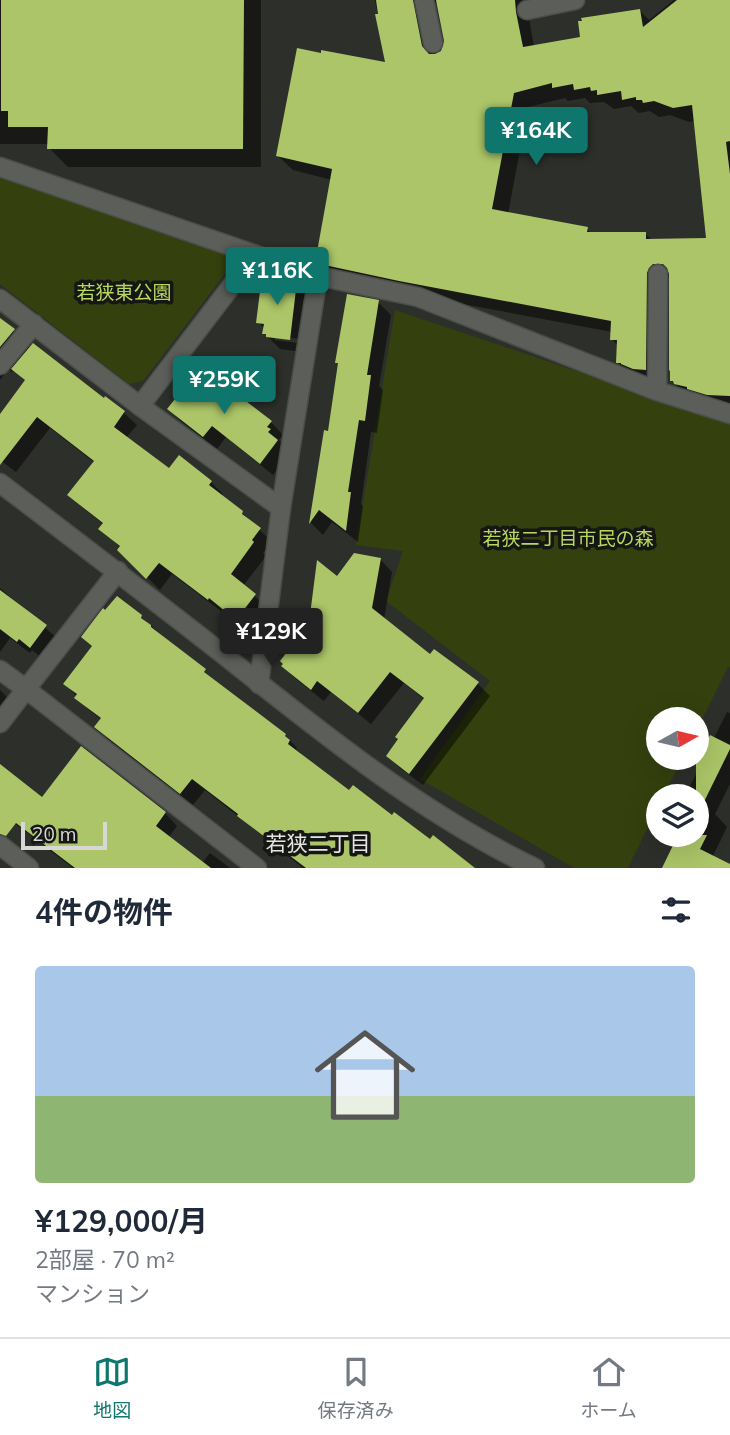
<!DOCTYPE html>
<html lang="ja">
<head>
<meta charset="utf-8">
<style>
	body { margin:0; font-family:Mulish,"Noto Sans JP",sans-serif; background:#f2f2f3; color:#1f2937; height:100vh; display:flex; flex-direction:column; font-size:26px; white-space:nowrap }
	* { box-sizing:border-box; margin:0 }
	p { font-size:23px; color:#747a83 }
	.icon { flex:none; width:38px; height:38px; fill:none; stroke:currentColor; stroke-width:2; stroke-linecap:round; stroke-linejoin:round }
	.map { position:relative; height:868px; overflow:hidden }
	.drawer { display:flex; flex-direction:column; background:#fff; flex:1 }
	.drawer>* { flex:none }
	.needle { width:46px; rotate:82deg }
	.tools { position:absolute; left:646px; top:707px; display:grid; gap:14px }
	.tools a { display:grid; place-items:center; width:63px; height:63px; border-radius:50%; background:#fff; box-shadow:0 7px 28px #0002; font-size:35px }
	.scale { position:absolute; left:21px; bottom:18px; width:86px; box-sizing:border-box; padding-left:7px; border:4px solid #d7d8d6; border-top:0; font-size:19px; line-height:24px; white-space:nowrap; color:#d7d8d6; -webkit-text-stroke:5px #161614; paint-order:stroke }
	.price { position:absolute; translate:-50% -60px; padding:0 16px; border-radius:7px; background:#0f766e; color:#fff; font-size:23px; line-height:46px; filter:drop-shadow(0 2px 4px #0008) }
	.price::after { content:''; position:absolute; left:50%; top:42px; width:21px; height:16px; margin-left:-10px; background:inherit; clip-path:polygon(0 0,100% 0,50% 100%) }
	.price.selected { background:#222; color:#fff }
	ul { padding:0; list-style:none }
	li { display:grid; align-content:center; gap:14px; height:371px; padding:0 35px }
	li span { display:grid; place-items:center; height:217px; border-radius:7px; color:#555 }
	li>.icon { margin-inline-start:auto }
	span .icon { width:126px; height:126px; fill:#fffc; stroke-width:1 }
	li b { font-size:30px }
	h2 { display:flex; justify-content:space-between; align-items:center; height:84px; padding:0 35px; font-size:30px }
	.tab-bar { display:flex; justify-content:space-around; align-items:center; height:98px; border-top:2px solid #e0e1e3; background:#fff; font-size:19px; color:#747a83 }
	.tab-bar a { display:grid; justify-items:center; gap:4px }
	.tab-bar .selected { color:#0f766e }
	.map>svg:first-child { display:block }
</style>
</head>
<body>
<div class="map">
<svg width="730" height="868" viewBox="0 0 730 868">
	<rect width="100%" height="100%" fill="#2d2f2a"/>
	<!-- green -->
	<g fill="#34410e">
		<path d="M 0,177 L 228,254 L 231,266 L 143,381 L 129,384 L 0,284 Z"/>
		<path d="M 395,310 L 730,423 L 730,667 L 728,667 L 697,730 L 696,719 L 658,719 L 658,758 L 683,758 L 663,796 L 658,796 L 658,807 L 628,868 L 574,868 L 420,779 L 490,681 L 386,601 L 403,551 L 356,545 Z"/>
	</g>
	<!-- shadow -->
	<g fill="#0007" fill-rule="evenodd">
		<path d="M 0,0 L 261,0 L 261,167 L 68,167 L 49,148 L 49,144 L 0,144 Z"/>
		<path d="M 375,0 L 526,0 L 534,47 L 582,38 L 640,11 L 649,20 L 674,0 L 730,0 L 730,409 L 690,398 L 672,381 L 671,278 L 668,278 L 663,282 L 660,383 L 633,377 L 618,362 L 618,346 L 612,339 L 612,332 L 415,295 L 331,277 L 317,262 L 332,180 L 293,170 L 278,156 L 387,64 ZM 438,1 L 445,48 L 441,53 L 435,55 L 427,17 L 427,11 ZM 565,98 L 568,101 L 585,98 L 590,103 L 604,102 L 614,109 L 631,106 L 639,113 L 650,111 L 659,117 L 670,115 L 689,122 L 696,121 L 708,240 L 652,240 L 645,233 L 592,234 L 587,229 L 508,214 L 528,107 Z"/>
		<path d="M 296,283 L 309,295 L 302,352 L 280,349 L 264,333 L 265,329 L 258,322 ZM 275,336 L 299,339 L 298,343 L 275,340 Z"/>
		<path d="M 378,302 L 391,315 L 379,386 L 383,390 L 377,433 L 371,432 L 361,504 L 363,506 L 358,542 L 332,522 L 323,535 L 311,523 L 325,432 L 330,433 L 340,365 L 337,362 Z"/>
		<path d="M 0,320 L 31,348 L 104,400 L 105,398 L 124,413 L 137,425 L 126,438 L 169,471 L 211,482 L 223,494 L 221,497 L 242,513 L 272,542 L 263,553 L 266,556 L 243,586 L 267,607 L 249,631 L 222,610 L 221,611 L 172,574 L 160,590 L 120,550 L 121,548 L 101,529 L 104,525 L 82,507 L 70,495 L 95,463 L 50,428 L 16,472 L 0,460 L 0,417 L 26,381 L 14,370 L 12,372 L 8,369 L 0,380 Z"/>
		<path d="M 169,409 L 271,422 L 283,435 L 279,440 L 282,443 L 280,445 L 289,454 L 273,475 L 226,437 L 217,449 L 182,422 Z"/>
		<path d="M 380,559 L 392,572 L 384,620 L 430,657 L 478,684 L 490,696 L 423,785 L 400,768 L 388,756 L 425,700 L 404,683 L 371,724 L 331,692 L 324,701 L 296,679 L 283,666 L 337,578 Z"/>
		<path d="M 0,588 L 58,639 L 43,659 L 32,650 L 30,653 L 10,638 L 0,652 Z"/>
		<path d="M 141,617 L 217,683 L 285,735 L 297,748 L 296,749 L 302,754 L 301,755 L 349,792 L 393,817 L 473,868 L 303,868 L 205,790 L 193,805 L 109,740 L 97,727 L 102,720 L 89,710 L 65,683 Z"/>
		<path d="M 0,690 L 11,701 L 0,715 Z"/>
		<path d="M 727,712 L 730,713 L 730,784 L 715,814 L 727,827 L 712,858 L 722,868 L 664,868 L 680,835 L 696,835 L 696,796 L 685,796 Z"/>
		<path d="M 81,748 L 165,813 L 177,826 L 168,838 L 202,863 L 210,853 L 230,868 L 73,868 L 0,812 L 0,766 L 42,799 Z"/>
	</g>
	<!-- building -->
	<g fill="#abc568" fill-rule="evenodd">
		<path d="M 1,0 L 244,0 L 243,149 L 47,149 L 48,127 L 8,127 L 8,111 L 1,111 Z"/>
		<path d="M 376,0 L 413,0 L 422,46 L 429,54 L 435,54 L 441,51 L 444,41 L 436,0 L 515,0 L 516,12 L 523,47 L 580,37 L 578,21 L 582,21 L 581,18 L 640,9 L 643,27 L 677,0 L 730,0 L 730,141 L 726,142 L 730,174 L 730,396 L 707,395 L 687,389 L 687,387 L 674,384 L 673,381 L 670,381 L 670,371 L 669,370 L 669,274 L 667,268 L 663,264 L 653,264 L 649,268 L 647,273 L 646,370 L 633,369 L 621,364 L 621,363 L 616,363 L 617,340 L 610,340 L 611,321 L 399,281 L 315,263 L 332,169 L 276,156 L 297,48 L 321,53 L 321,50 L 385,62 L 375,14 L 378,14 ZM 552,83 L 552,88 L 573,84 L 574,90 L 590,87 L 591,91 L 597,90 L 597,95 L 621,91 L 622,100 L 636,97 L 636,100 L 642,100 L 643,103 L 654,101 L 673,108 L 692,105 L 706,238 L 646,239 L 646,232 L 587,232 L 588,227 L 492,209 L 514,93 Z"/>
		<path d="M 267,276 L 297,281 L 290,340 L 266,337 L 266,334 L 262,334 L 264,324 L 256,323 L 261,283 L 267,284 Z"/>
		<path d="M 347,294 L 379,300 L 367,375 L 371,375 L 365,421 L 359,420 L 348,492 L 351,492 L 346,531 L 319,510 L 309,524 L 324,430 L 328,431 L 338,363 L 335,363 Z"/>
		<path d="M 0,318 L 15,329 L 0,347 Z"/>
		<path d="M 33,343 L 104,398 L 105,396 L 125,411 L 114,427 L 169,468 L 179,455 L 212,481 L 209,485 L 243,511 L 242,514 L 261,528 L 252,540 L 254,542 L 231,574 L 256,594 L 236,620 L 209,598 L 208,600 L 159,563 L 146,579 L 117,550 L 120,546 L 98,529 L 103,523 L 67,495 L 94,461 L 37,417 L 0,465 L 0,414 L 25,380 L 11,369 Z"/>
		<path d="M 201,373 L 210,380 L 213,376 L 272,421 L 267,427 L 271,429 L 268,432 L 278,440 L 260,464 L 212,426 L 203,437 L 167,409 L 183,389 L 186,392 Z"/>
		<path d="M 354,553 L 381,558 L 372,608 L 430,654 L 434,649 L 479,682 L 409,774 L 386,756 L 398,739 L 395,737 L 424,698 L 390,672 L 358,713 L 317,681 L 311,690 L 281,666 L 283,664 L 280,661 L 309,623 L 317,560 L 337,576 Z"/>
		<path d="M 0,590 L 47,625 L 30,648 L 19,639 L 17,642 L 0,629 Z"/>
		<path d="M 117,596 L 142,615 L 141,618 L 151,625 L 151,627 L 206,669 L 204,672 L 286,734 L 285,736 L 290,740 L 288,744 L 349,790 L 353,785 L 392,815 L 394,812 L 430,839 L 433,835 L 475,868 L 306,868 L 237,816 L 238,814 L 192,779 L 180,794 L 94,727 L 101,718 L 74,698 L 77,694 L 63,684 L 92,646 L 81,637 L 103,608 L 105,610 Z"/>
		<path d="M 710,735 L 730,745 L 730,749 L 696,818 L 696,763 Z"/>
		<path d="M 81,746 L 166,812 L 156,826 L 211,868 L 75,868 L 16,823 L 6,836 L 0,834 L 0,764 L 42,797 Z"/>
		<path d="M 678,835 L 707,835 L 700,849 L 730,864 L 730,868 L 662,868 Z"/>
	</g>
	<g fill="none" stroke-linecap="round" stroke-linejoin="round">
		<!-- minor casing -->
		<g stroke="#4b4d4a" stroke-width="21">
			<g id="minor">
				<path d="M 424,0 L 433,43"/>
				<path d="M 527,10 L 575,0"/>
				<path d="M 0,167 L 318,276 L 418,297 L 657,391 L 730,414"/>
				<path d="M 255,255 L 140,406 L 281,508"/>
				<path d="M 0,299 L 140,406"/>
				<path d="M 0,365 L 34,324"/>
				<path d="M 657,391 L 658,274"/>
				<path d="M 0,483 C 75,540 150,597 224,655 C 323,734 421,813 535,868"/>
				<path d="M 0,670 L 26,689 L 118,571"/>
				<path d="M 259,684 L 281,508 L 318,276"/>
				<path d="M 0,723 L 26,689 L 257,868"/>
				<path d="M 0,845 L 29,868"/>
			</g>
		</g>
		<!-- minor -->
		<use href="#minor" stroke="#5c5e59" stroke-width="18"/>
	</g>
	<g text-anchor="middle" stroke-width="7" stroke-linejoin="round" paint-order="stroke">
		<!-- park labels -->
		<g font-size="19" fill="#b7d85d" stroke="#161614">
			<text x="124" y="299">若狭東公園</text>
			<text x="568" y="545">若狭二丁目市民の森</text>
		</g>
		<!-- neighbourhood labels -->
		<g font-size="21" fill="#e3e5e0" stroke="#161614">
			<text x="318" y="851">若狭二丁目</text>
		</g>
	</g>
</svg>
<div class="tools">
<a><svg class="needle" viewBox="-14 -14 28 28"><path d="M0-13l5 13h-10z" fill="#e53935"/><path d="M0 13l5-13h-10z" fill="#747a83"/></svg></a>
<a><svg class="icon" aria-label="layers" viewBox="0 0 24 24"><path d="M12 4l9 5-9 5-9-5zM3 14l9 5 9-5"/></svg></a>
</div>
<div class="scale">20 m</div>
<b class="price" style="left:536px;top:167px">¥164K</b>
<b class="price" style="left:277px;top:307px">¥116K</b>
<b class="price" style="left:224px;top:416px">¥259K</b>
<b class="price selected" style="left:271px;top:668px">¥129K</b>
</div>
<section class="drawer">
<h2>4件の物件<svg class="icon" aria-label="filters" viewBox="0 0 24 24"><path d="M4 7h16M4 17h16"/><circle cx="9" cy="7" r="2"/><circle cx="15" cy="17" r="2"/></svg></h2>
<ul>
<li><span style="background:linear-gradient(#a9c7e8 60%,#8fb573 0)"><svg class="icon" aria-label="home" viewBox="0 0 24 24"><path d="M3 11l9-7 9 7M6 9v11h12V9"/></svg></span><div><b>¥129,000/月</b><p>2部屋 · 70 m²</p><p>マンション</p></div></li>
</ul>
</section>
<nav class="tab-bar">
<a class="selected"><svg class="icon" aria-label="map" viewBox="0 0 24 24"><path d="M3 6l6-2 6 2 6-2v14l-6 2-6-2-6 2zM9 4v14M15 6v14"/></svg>地図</a>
<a><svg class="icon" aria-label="saved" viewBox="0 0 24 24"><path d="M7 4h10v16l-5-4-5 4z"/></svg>保存済み</a>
<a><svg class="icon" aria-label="home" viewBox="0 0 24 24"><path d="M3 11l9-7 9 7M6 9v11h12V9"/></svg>ホーム</a>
</nav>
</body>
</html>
